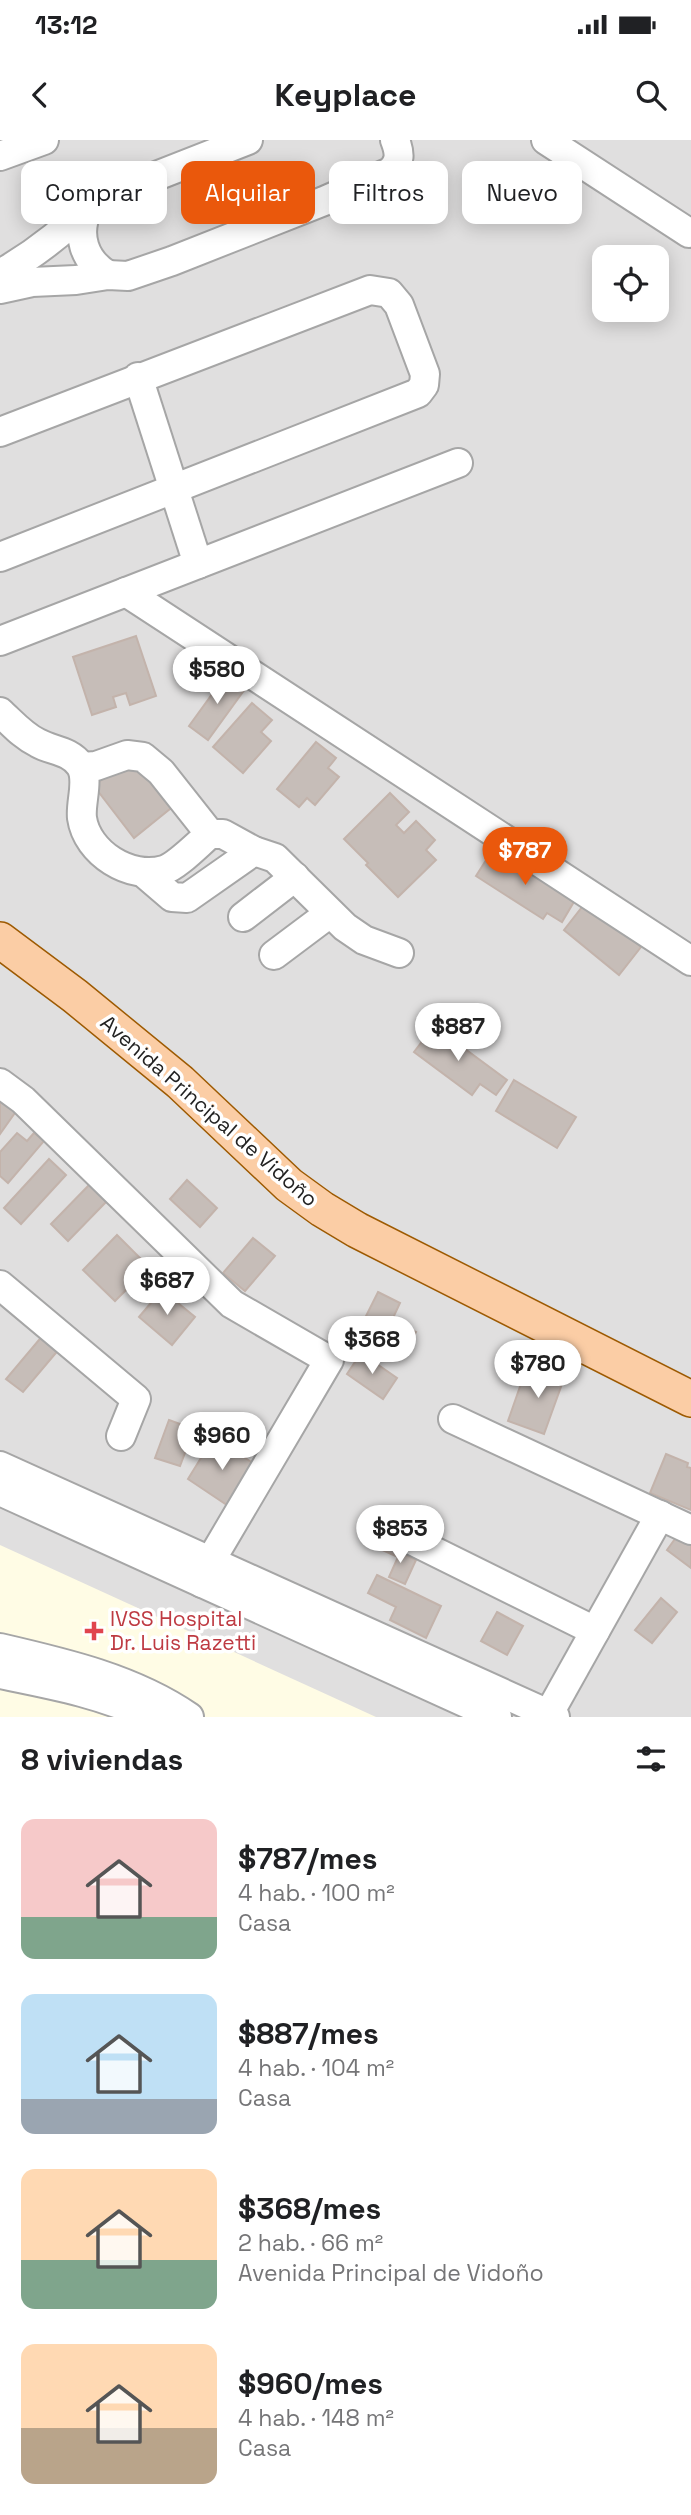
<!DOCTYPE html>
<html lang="es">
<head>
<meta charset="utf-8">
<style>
	body { margin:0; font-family:"Space Grotesk",sans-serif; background:#f6f6f6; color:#202124; height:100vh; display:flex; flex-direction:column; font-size:26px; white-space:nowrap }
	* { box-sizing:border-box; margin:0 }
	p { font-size:23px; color:#757577 }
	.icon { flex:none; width:38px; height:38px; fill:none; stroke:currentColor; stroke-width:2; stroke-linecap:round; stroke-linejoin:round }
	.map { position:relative; height:1577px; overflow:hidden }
	.sheet { display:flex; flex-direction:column; background:#fff; flex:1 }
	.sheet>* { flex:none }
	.hud { position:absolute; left:21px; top:21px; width:649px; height:63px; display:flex; gap:14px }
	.controls { position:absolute; left:592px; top:105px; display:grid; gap:14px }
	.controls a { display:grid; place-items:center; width:77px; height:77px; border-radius:14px; background:#fff; box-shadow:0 4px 18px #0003; font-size:35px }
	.price { position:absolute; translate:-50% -60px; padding:0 16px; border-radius:24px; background:#fff; color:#222; font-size:23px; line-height:46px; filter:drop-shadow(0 2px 4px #0008) }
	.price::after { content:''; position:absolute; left:50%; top:42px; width:21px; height:16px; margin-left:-10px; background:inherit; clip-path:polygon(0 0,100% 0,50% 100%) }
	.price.active { background:#ea580c; color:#fff }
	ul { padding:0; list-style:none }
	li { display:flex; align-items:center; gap:21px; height:175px; padding:0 21px }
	li span { display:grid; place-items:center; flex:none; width:196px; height:140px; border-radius:14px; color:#555 }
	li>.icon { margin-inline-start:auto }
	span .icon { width:84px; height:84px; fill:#fffc; stroke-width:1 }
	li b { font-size:30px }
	h2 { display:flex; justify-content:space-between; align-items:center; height:84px; padding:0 21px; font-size:30px }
	.pill { padding:0 24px; border-radius:14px; background:#fff; box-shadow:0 4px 18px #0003; font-size:24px; line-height:63px }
	.pill.active { background:#ea580c; color:#fff }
	.status { display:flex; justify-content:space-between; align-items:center; height:49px; padding:0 35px; background:#fff; direction:ltr }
	.status svg { height:19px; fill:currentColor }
	header { display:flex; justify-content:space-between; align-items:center; height:91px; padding:0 21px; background:#fff; font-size:32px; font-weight:700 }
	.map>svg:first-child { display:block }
</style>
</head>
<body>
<div class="status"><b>13:12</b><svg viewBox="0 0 49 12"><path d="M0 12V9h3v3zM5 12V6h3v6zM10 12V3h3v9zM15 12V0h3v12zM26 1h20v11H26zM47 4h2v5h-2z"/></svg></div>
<header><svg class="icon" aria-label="back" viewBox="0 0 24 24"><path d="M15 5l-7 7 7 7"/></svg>Keyplace<svg class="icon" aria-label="search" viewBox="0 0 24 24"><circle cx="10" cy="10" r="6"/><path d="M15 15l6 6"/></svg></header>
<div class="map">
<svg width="691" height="1577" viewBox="0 0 691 1577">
	<rect width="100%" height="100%" fill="#f2eee9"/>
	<!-- residential -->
	<path fill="#e0dfdf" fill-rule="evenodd" d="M 0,0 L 691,0 L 691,1577 L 0,1577 ZM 604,117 L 656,117 L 656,170 L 604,170 Z"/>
	<!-- education -->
	<path fill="#fffce5" d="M 0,1405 L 376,1577 L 0,1577 Z"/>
	<!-- building -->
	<g fill="#c6bdb8" stroke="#c3b3ab" stroke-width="2">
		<path d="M 136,496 L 156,556 L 130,565 L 126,553 L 113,557 L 116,567 L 92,575 L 73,517 Z"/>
		<path d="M 222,533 L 245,549 L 208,600 L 189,586 L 215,550 L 212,547 Z"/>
		<path d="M 252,563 L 272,580 L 261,592 L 271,601 L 243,633 L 213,607 Z"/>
		<path d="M 316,602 L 336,618 L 328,628 L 339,637 L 315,665 L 307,658 L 299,667 L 277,649 Z"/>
		<path d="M 144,606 L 181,660 L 134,698 L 94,646 Z"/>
		<path d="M 390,653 L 409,672 L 396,685 L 404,693 L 416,681 L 435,700 L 426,710 L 436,720 L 398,757 L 366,725 L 368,723 L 344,699 Z"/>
		<path d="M 493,709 L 575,760 L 562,782 L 547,773 L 543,779 L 476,736 Z"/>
		<path d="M 586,762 L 641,807 L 619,835 L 564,790 Z"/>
		<path d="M 434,886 L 507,940 L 496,955 L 480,944 L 472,955 L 414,912 Z"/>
		<path d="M 514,940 L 576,977 L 557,1008 L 496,971 Z"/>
		<path d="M 0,957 L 17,970 L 0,994 Z"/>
		<path d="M 17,993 L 27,1001 L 34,993 L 44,1001 L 8,1043 L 0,1036 L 0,1012 Z"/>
		<path d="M 49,1019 L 66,1035 L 21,1084 L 4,1068 Z"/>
		<path d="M 187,1040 L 217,1068 L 200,1087 L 170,1059 Z"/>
		<path d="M 91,1043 L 108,1060 L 68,1101 L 51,1084 Z"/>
		<path d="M 117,1095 L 149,1127 L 115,1161 L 83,1130 Z"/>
		<path d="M 253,1098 L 275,1116 L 245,1151 L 223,1133 Z"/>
		<path d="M 162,1150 L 195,1177 L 172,1205 L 139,1177 Z"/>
		<path d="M 378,1152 L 400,1163 L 392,1180 L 416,1192 L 406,1212 L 390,1204 L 393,1200 L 362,1184 Z"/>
		<path d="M 44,1194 L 60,1208 L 23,1252 L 6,1239 Z"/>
		<path d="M 361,1213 L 397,1238 L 383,1259 L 347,1234 Z"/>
		<path d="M 548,1223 L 567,1230 L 544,1294 L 508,1281 L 523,1238 L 540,1244 Z"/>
		<path d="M 169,1280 L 194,1289 L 180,1326 L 155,1318 Z"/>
		<path d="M 214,1297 L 257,1326 L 230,1367 L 188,1339 Z"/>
		<path d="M 666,1314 L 688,1323 L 687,1327 L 691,1328 L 691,1370 L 650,1353 Z"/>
		<path d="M 680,1392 L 691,1401 L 691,1428 L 667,1410 Z"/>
		<path d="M 382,1404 L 416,1420 L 405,1444 L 389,1437 L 398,1417 L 380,1409 Z"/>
		<path d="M 377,1435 L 441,1466 L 426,1498 L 390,1480 L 396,1467 L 368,1453 Z"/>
		<path d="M 661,1458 L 677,1472 L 652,1503 L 635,1490 Z"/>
		<path d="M 497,1472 L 523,1486 L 507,1515 L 481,1501 Z"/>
	</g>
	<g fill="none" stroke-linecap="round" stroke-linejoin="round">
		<!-- minor casing -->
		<g stroke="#a6a6a6" stroke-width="32">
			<g id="minor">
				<path d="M 546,0 L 689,93"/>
				<path d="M 0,16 L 44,0"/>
				<path d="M 87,70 C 76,95 84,121 108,135"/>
				<path d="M 0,134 C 35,114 67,89 95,60 L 248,0"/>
				<path d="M 0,149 L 32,142 L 76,140 L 108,135 L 128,136 L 172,121 L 324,61 L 390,32 C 401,22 400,13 395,0"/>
				<path d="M 138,237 L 198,424"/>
				<path d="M 0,292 L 370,150 L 389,153 L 399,165 L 425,234 L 424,245 L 418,253 L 0,417"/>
				<path d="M 126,452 L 691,821"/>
				<path d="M 0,501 L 458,323"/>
				<path d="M 0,572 C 12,583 23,596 38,603 C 52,611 69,610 80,625 C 90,639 80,662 82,678 C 87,713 130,740 164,730 C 177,726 199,703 210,694 L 223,694 L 254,711 L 275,718 L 345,787 L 364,800 L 399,813"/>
				<path d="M 82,627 L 96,626 L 127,615 L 143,617 L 161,632 L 210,694"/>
				<path d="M 144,733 L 172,757 L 187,758 L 254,711"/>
				<path d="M 243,777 L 295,737"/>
				<path d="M 274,815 L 330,773"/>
				<path d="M 0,943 L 23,960 L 232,1164 L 329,1220 L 211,1420 L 202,1443"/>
				<path d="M 0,1145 L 136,1259 L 121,1296"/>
				<path d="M 453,1279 L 691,1390"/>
				<path d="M 0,1326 L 555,1577"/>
				<path d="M 0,1351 L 497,1577"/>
				<path d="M 385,1387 L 595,1491"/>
				<path d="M 0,1508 C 65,1523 134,1539 189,1577"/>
				<path d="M 0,1534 C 49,1544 104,1554 149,1577"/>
				<path d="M 547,1577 L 660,1375"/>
			</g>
		</g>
		<!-- major casing -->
		<g stroke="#9d5a02" stroke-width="38">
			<path id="major" d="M 0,800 L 75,856 L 180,942 L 289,1045 L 322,1069 L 357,1090 L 691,1259"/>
		</g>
		<!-- minor -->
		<use href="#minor" stroke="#fff" stroke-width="28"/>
		<!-- major -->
		<use href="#major" stroke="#fbcda5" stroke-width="35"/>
	</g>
	<!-- markers -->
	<path fill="#e0444e" stroke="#fff" stroke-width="2.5" d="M90.5 1480.5h7v7h7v7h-7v7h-7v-7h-7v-7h7z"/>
	<g text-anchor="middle" stroke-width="7" stroke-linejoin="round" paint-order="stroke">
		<!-- street labels -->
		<g font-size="21" fill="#222" stroke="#fff">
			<text transform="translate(209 971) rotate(41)" y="7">Avenida Principal de Vidoño</text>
		</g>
		<!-- health labels -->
		<g font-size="21" fill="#be3a42" stroke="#fff" text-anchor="start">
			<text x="110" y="1486">IVSS Hospital<tspan x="110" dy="24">Dr. Luis Razetti</tspan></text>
		</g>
	</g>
</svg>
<div class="controls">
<a><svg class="icon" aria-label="locate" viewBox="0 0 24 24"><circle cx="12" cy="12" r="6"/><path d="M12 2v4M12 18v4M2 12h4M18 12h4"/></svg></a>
</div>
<b class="price" style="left:217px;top:566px">$580</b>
<b class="price active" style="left:525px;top:747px">$787</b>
<b class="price" style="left:458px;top:923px">$887</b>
<b class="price" style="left:167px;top:1177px">$687</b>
<b class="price" style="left:372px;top:1236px">$368</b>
<b class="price" style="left:538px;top:1260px">$780</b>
<b class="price" style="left:222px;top:1332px">$960</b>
<b class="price" style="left:400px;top:1425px">$853</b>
<div class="hud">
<a class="pill">Comprar</a>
<a class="pill active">Alquilar</a>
<a class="pill">Filtros</a>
<a class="pill">Nuevo</a>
</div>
</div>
<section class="sheet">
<h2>8 viviendas<svg class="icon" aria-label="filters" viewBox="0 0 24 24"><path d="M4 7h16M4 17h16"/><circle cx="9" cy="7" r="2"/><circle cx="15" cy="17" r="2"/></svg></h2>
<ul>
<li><span style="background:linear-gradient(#f6c9c9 70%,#7fa58c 0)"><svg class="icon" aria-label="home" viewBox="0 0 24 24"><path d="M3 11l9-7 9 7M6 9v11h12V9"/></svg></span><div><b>$787/mes</b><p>4 hab. · 100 m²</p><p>Casa</p></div></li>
<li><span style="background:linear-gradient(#bfe0f5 75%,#9aa5b1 0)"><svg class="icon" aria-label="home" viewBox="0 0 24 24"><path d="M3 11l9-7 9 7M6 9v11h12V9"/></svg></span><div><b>$887/mes</b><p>4 hab. · 104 m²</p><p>Casa</p></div></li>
<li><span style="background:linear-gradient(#ffd9b3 65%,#7fa58c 0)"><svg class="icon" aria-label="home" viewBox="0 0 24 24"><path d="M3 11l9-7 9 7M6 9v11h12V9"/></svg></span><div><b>$368/mes</b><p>2 hab. · 66 m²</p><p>Avenida Principal de Vidoño</p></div></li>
<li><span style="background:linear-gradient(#ffd9b3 60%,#b9a48a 0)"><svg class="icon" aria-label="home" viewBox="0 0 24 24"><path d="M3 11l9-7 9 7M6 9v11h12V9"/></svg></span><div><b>$960/mes</b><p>4 hab. · 148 m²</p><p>Casa</p></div></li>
</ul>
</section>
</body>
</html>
